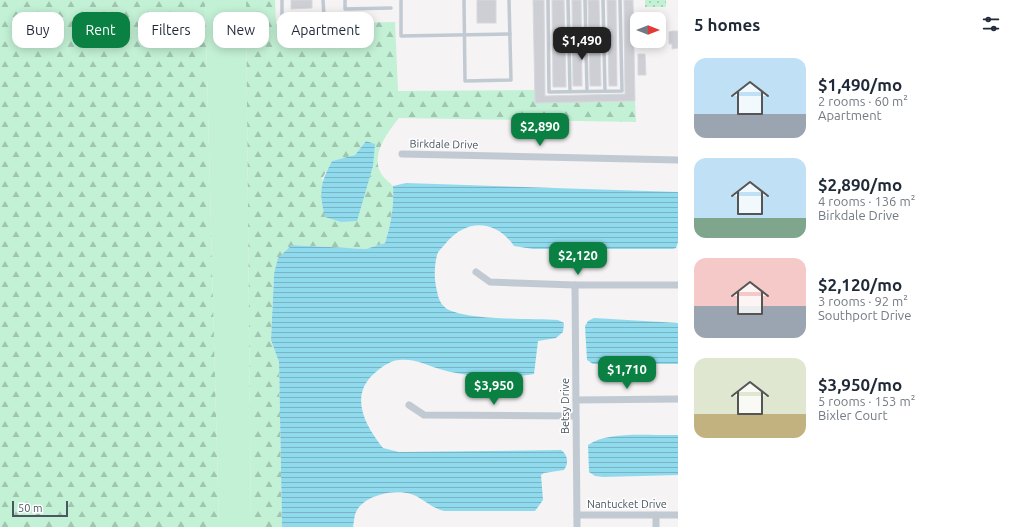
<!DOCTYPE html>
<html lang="en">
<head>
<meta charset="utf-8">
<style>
	body { margin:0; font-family:Ubuntu,sans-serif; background:#f6f6f7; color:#1f2937; height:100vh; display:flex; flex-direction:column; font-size:15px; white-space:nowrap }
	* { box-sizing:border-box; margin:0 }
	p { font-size:13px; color:#747a83 }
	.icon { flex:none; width:22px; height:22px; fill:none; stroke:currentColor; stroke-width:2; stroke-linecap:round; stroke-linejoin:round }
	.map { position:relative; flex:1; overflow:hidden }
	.panel { display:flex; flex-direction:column; background:#fff; width:340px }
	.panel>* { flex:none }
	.hud { position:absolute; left:12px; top:12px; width:380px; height:36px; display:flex; gap:8px }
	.needle { width:26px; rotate:90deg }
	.fabs { position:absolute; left:630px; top:12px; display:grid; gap:8px }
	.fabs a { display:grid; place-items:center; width:36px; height:36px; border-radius:8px; background:#fff; box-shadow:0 2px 10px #0003; font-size:20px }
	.scale { position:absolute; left:12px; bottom:10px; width:56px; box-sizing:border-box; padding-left:4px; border:2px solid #4a5661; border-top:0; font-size:11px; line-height:14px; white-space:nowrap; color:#4a5661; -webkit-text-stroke:3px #fff; paint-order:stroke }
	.price { position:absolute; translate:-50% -34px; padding:0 9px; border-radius:8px; background:#0b8043; color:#fff; font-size:13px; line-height:26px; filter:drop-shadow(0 1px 2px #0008) }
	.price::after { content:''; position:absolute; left:50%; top:24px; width:12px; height:9px; margin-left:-6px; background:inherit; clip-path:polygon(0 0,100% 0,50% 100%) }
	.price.current { background:#222; color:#fff }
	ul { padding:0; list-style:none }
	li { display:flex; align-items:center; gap:12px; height:100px; padding:0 16px }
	li span { display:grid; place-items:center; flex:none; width:112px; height:80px; border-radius:12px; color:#555 }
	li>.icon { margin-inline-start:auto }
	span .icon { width:48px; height:48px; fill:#fffc; stroke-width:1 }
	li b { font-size:17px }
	h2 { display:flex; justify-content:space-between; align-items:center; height:48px; padding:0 16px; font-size:17px }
	.pill { padding:0 14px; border-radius:12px; background:#fff; box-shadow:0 2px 10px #0003; font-size:14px; line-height:36px }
	.pill.current { background:#0b8043; color:#fff }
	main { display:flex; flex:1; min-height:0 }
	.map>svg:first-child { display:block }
</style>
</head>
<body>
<main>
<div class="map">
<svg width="678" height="527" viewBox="0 0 678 527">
	<defs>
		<pattern id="forest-firs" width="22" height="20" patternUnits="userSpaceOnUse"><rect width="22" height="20" fill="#c3f1d5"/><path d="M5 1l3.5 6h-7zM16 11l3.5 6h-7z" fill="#a0c6b0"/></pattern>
		<pattern id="park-dots" width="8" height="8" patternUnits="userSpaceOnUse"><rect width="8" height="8" fill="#c3f1d5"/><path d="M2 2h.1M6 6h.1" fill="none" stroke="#a0c6b0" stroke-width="1.8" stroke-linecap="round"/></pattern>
		<pattern id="water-rules" width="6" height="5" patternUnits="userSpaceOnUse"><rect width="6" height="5" fill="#90daee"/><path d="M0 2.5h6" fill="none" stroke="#78b4c4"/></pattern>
	</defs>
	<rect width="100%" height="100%" fill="#f5f3f3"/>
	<!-- grass -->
	<path fill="#c3f1d5" d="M 205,0 L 246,0 L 251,527 L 219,527 Z"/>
	<!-- forest -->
	<g fill="url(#forest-firs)" fill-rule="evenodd">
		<path d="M 0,0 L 205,0 L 219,527 L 0,527 Z"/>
		<path d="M 246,0 L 275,0 L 276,24 L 395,22 L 398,91 L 535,90 L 535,103 L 635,101 L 636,122 L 399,118 C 388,132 369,156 382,175 C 385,179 390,183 393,186 C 394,207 391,224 385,243 L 366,249 L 293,245 L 274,274 L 271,340 L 279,362 L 282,527 L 251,527 ZM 366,141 L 341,222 L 322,179 L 332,161 L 355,155 Z"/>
	</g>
	<!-- park -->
	<rect fill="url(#park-dots)" x="645" y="0" width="21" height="7"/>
	<!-- water -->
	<g fill="url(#water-rules)">
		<path d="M 366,141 L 375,144 L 373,166 L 357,221 L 341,222 L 325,217 C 319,192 320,183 332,161 L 355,155 Z"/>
		<path d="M 406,183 L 678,192 L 678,242 L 676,248 L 673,249 L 533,249 L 514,246 C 496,220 467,218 446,243 C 443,247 438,251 437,255 C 434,267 434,280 437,291 C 438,298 441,305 447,309 C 469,321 531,318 558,320 L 564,323 L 563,332 L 556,338 L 538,341 L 534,374 C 504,379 472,378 443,370 C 428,366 415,358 399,360 C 392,360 383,366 377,371 C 348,394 364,424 383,448 L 399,452 L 561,450 C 568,455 569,463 564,470 L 544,473 L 541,475 L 543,500 L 535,511 L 444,511 C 431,508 423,498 411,494 C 394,489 364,495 356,512 C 354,516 354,522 353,527 L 282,527 L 279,362 L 271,340 L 274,274 L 278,258 L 292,245 L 366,249 L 385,243 C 391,224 394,207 393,186 Z"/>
		<path d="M 594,318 L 678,323 L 678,364 L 593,364 L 587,360 L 585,326 L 588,321 Z"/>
		<path d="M 678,435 L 678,475 L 603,477 L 595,476 L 589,472 L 588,445 C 608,430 653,436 678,435 Z"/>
	</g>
	<!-- building -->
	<g fill="#cdcfd5" stroke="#d7d9de">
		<path d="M 291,0 L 312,0 L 312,8 L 291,9 Z"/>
		<rect x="477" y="0" width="19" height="23"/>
		<path d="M 533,0 L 544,0 L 545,96 L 625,94 L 624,0 L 633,0 L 635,101 L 535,103 Z"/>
		<path d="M 552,0 L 564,0 L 566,87 L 553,87 Z"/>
		<path d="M 572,0 L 581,0 L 582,86 L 573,86 Z"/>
		<path d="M 588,0 L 599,0 L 601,86 L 590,86 Z"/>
		<path d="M 607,0 L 616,0 L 617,86 L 609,86 Z"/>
		<path d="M 672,31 L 678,31 L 678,48 L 672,49 L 672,44 L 669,44 L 669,32 Z"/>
		<path d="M 638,54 L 645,54 L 646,75 L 638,75 Z"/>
	</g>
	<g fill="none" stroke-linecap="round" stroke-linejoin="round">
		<!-- lane -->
		<g stroke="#c1cad2" stroke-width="3.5">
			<path d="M 282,0 L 282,17 L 324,16 L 323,0"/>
			<path d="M 345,0 L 345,9 L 391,8"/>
			<path d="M 401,0 L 401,36 L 510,34"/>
			<path d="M 464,0 L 465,81 L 511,80 L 509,0"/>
			<path d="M 548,0 L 549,92 L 622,91 L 620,0"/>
			<path d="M 568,0 L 570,91"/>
			<path d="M 585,0 L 587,91"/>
			<path d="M 603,0 L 605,91"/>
		</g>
		<!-- street -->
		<g stroke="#c1cad2" stroke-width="7">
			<path d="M 402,154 L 678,160"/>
			<path d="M 476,272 L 490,282 L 575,285 L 678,285"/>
			<path d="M 575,285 L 577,527"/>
			<path d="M 576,400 L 678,399"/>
			<path d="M 409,405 L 424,415 L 575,416"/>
			<path d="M 577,515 L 678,515"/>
			<path d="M 656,527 L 656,515"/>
		</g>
	</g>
	<g text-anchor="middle" stroke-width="3" stroke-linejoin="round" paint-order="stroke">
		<!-- street labels -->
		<g font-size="11" fill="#4a5661" stroke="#fff">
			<text transform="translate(444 144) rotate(1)" y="4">Birkdale Drive</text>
			<text transform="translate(565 406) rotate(-90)" y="4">Betsy Drive</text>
			<text x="627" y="508">Nantucket Drive</text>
		</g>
	</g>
</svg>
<div class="fabs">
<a><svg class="needle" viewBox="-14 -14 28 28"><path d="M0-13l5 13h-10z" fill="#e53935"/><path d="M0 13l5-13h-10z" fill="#747a83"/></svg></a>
</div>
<div class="scale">50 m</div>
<b class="price current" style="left:582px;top:61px">$1,490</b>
<b class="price" style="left:540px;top:147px">$2,890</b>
<b class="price" style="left:578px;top:276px">$2,120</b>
<b class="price" style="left:627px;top:390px">$1,710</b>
<b class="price" style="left:494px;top:406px">$3,950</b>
<div class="hud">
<a class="pill">Buy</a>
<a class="pill current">Rent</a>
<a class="pill">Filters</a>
<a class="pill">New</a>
<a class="pill">Apartment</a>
</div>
</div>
<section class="panel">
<h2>5 homes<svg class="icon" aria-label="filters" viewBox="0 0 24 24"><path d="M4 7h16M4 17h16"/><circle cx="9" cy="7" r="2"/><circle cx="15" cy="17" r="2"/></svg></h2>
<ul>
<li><span style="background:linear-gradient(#bfe0f5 70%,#9aa5b1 0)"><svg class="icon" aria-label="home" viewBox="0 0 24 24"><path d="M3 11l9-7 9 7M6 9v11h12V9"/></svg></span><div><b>$1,490/mo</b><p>2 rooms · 60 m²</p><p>Apartment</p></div></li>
<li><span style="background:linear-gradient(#bfe0f5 75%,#7fa58c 0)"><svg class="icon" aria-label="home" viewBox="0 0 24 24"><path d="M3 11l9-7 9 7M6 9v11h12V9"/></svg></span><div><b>$2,890/mo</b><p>4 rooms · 136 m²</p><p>Birkdale Drive</p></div></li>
<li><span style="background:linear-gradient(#f6c9c9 60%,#9aa5b1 0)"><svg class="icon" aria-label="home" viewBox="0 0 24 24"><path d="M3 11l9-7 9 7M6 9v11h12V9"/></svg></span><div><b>$2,120/mo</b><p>3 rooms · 92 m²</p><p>Southport Drive</p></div></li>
<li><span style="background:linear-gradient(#dfe7d0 70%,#c2b280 0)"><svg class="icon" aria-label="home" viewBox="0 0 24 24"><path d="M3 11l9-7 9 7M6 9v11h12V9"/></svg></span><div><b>$3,950/mo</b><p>5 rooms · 153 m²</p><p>Bixler Court</p></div></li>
</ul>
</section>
</main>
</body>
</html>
